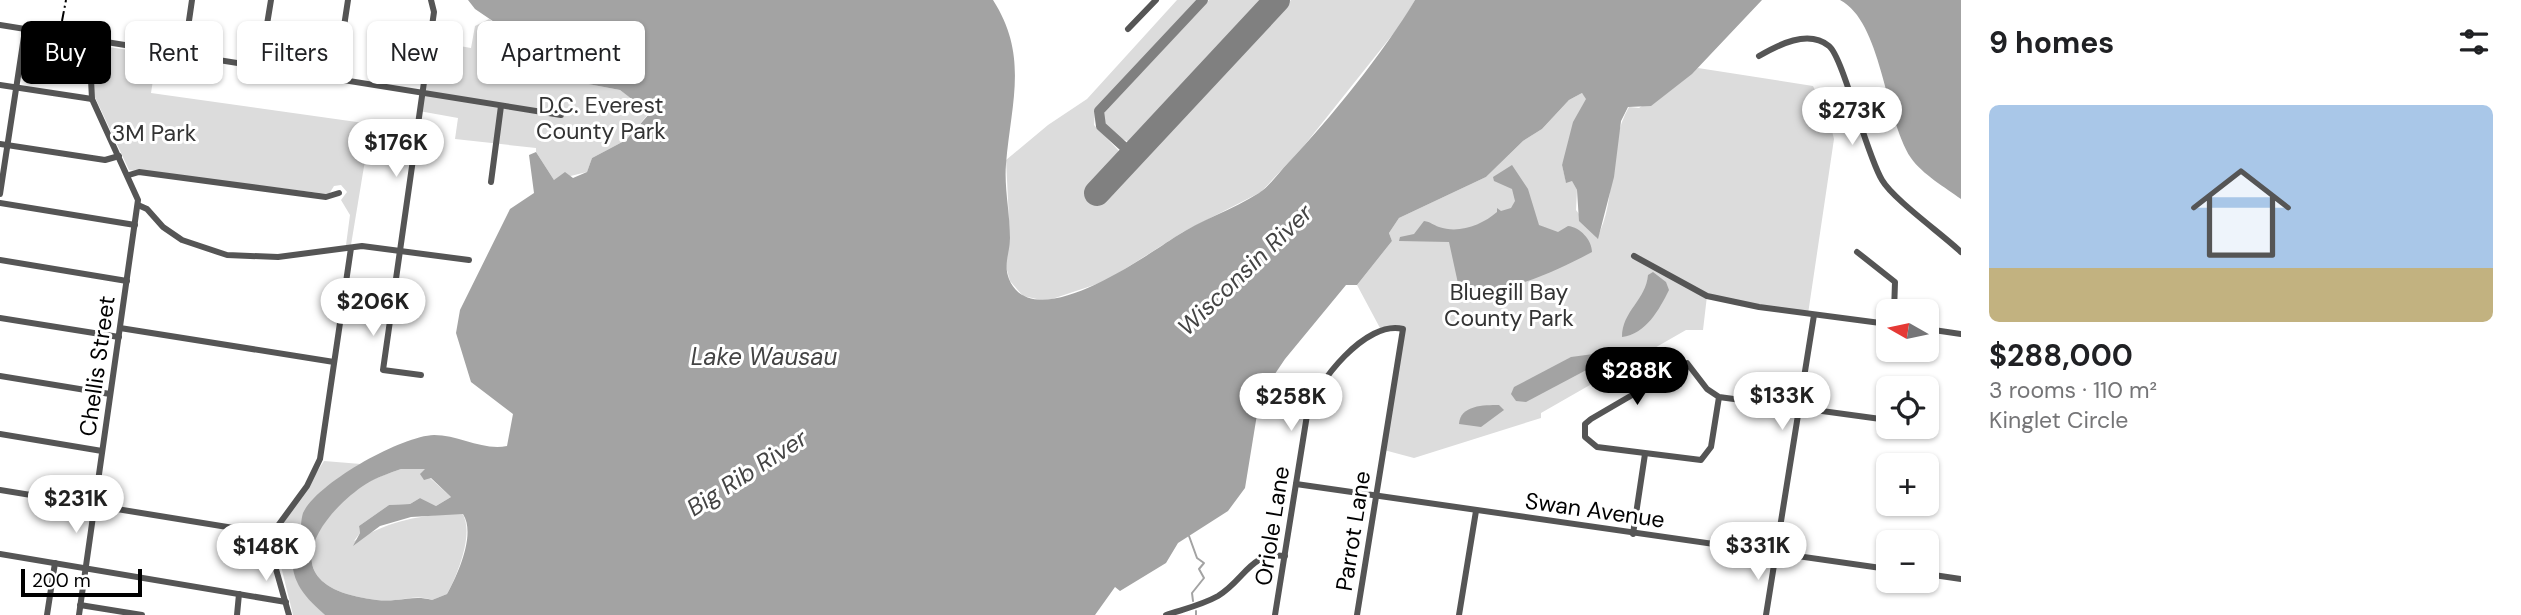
<!DOCTYPE html>
<html lang="en">
<head>
<meta charset="utf-8">
<style>
	body { margin:0; font-family:"DM Sans",sans-serif; background:#f2f2f2; color:#202124; height:100vh; display:flex; flex-direction:column; font-size:26px; white-space:nowrap }
	* { box-sizing:border-box; margin:0 }
	p { font-size:23px; color:#757577 }
	.icon { flex:none; width:38px; height:38px; fill:none; stroke:currentColor; stroke-width:2; stroke-linecap:round; stroke-linejoin:round }
	.map { position:relative; flex:1; overflow:hidden }
	.details { display:flex; flex-direction:column; background:#fff; width:560px }
	.details>* { flex:none }
	.guide { position:absolute; left:21px; top:21px; width:665px; height:63px; display:flex; gap:14px }
	.needle { width:46px; rotate:279deg }
	.fabs { position:absolute; left:1876px; top:299px; display:grid; gap:14px }
	.fabs a { display:grid; place-items:center; width:63px; height:63px; border-radius:10px; background:#fff; box-shadow:0 2px 5px #0004; font-size:35px }
	.scale { position:absolute; left:21px; bottom:18px; width:121px; box-sizing:border-box; padding-left:7px; border:4px solid #000; border-top:0; font-size:19px; line-height:24px; white-space:nowrap; color:#000; -webkit-text-stroke:5px #fff; paint-order:stroke }
	.price { position:absolute; translate:-50% -60px; padding:0 16px; border-radius:24px; background:#fff; color:#222; font-size:23px; line-height:46px; filter:drop-shadow(0 2px 4px #0008) }
	.price::after { content:''; position:absolute; left:50%; top:42px; width:21px; height:16px; margin-left:-10px; background:inherit; clip-path:polygon(0 0,100% 0,50% 100%) }
	.price.on { background:#000; color:#fff }
	ul { padding:0; list-style:none }
	li { display:grid; align-content:center; gap:14px; height:371px; padding:0 28px }
	li+li { border-top:2px solid #e0e0e0 }
	li span { display:grid; place-items:center; height:217px; border-radius:10px; color:#555 }
	li>.icon { margin-inline-start:auto }
	span .icon { width:126px; height:126px; fill:#fffc; stroke-width:1 }
	li b { font-size:30px }
	h2 { display:flex; justify-content:space-between; align-items:center; height:84px; padding:0 28px; font-size:30px }
	.pill { padding:0 24px; border-radius:10px; background:#fff; box-shadow:0 2px 5px #0004; font-size:24px; line-height:63px }
	.pill.on { background:#000; color:#fff }
	main { display:flex; flex:1; min-height:0 }
	.map>svg:first-child { display:block }
</style>
</head>
<body>
<main>
<div class="map">
<svg width="1961" height="615" viewBox="0 0 1961 615">
	<rect width="100%" height="100%" fill="#fff"/>
	<!-- green -->
	<g fill="#dcdcdc">
		<path d="M 1177,0 L 1197,0 L 1095,111 L 1094,125 L 1119,151 L 1116,160 L 1092,186 L 1105,199 L 1291,0 L 1415,0 L 1401,24 L 1303,147 L 1261,192 L 1183,232 L 1106,281 L 1046,301 L 1023,296 L 1010,281 L 1005,263 L 1010,240 L 1006,160 L 1048,125 L 1087,99 Z"/>
		<path d="M 1209,0 L 1266,0 L 1136,139 L 1130,142 L 1119,138 L 1104,123 L 1103,114 Z"/>
		<path d="M 489,19 L 528,45 L 567,80 L 620,90 L 650,112 L 626,140 L 592,158 L 587,172 L 554,180 L 536,152 L 536,148 L 455,139 L 458,118 L 419,111 L 422,93 L 427,91 L 425,90 L 431,41 L 471,48 L 475,26 Z"/>
		<path d="M 94,45 L 157,54 L 151,93 L 371,124 L 351,245 L 346,245 L 350,215 L 341,200 L 347,192 L 341,185 L 334,186 L 329,194 L 129,170 L 93,93 Z"/>
		<path d="M 1698,68 L 1813,86 L 1829,119 L 1834,139 L 1808,314 L 1707,296 L 1703,330 L 1686,330 L 1541,413 L 1541,418 L 1414,458 L 1384,450 L 1403,329 L 1380,328 L 1357,285 L 1392,241 L 1389,233 L 1399,218 L 1486,177 L 1523,141 L 1542,129 L 1569,100 L 1582,93 L 1587,98 L 1562,165 L 1566,182 L 1572,180 L 1577,190 L 1576,210 L 1597,238 C 1618,198 1606,146 1629,107 L 1639,108 Z"/>
		<path d="M 324,461 L 361,464 C 331,486 306,495 300,534 L 288,534 L 283,529 L 284,522 Z"/>
		<path d="M 401,469 L 427,469 L 430,478 L 451,497 L 436,506 L 420,498 L 410,504 L 389,505 L 359,526 L 360,533 L 354,541 C 396,519 415,516 462,513 C 475,532 457,576 447,594 L 432,600 C 418,595 409,599 395,600 C 380,602 362,598 347,594 C 276,572 327,508 366,483 C 377,477 390,473 401,469 Z"/>
		<path d="M 292,539 C 290,575 298,590 325,615 L 293,615 L 277,550 L 278,540 Z"/>
	</g>
	<!-- water -->
	<g fill="#a3a3a3" fill-rule="evenodd">
		<path d="M 468,0 L 993,0 C 1029,56 1011,103 1006,164 C 1004,188 1010,213 1010,238 C 1010,253 1003,264 1009,279 C 1033,337 1144,257 1175,237 C 1201,220 1232,210 1259,193 C 1270,186 1279,172 1288,163 C 1330,119 1384,52 1415,0 L 1762,0 L 1692,74 L 1651,106 L 1628,107 L 1621,121 L 1614,177 L 1598,239 L 1579,221 L 1577,190 L 1572,181 L 1566,183 L 1562,165 L 1573,122 L 1586,99 L 1582,93 L 1569,100 L 1542,129 L 1523,141 L 1486,177 L 1399,218 L 1389,233 L 1392,241 L 1357,285 L 1346,285 L 1285,359 L 1260,396 L 1245,488 L 1228,511 L 1178,543 L 1166,563 L 1120,591 L 1115,587 L 1095,615 L 325,615 C 296,589 290,577 292,539 L 300,534 C 301,528 301,519 303,513 C 317,483 401,436 434,435 C 459,435 483,451 507,446 L 513,414 L 471,382 L 456,333 L 460,310 L 510,209 L 534,193 L 529,155 L 536,152 L 554,180 L 565,172 L 573,178 L 587,172 L 592,158 L 626,140 L 650,113 L 620,90 L 567,80 L 528,45 L 475,9 ZM 401,469 L 425,469 L 420,474 L 424,480 L 431,478 L 451,497 L 436,506 L 420,498 L 410,504 L 389,505 L 359,526 L 360,533 L 353,546 L 380,526 L 411,517 L 463,514 C 476,534 458,574 447,594 L 432,600 C 418,596 409,599 395,600 C 380,602 362,598 347,594 C 276,572 327,509 366,484 C 377,477 390,473 401,469 Z"/>
		<path d="M 1840,0 L 1961,0 L 1961,199 C 1946,188 1922,174 1911,158 C 1884,116 1882,22 1840,0 Z"/>
		<path d="M 1512,165 L 1528,189 L 1539,225 L 1558,232 L 1568,226 C 1580,227 1592,240 1592,252 C 1560,269 1495,301 1459,288 L 1449,242 L 1399,241 L 1400,237 L 1414,234 L 1424,221 C 1431,222 1433,225 1439,227 C 1459,234 1482,225 1497,212 L 1497,208 L 1501,211 L 1511,208 L 1515,201 L 1512,189 L 1494,181 L 1493,177 Z"/>
		<path d="M 1653,272 L 1666,282 L 1669,290 C 1659,310 1646,334 1622,337 C 1622,311 1646,300 1648,275 Z"/>
		<path d="M 1601,353 L 1605,356 L 1592,367 L 1526,402 L 1516,401 L 1511,394 L 1514,387 L 1571,357 Z"/>
		<path d="M 1499,405 L 1504,410 L 1481,427 L 1459,424 C 1460,405 1484,405 1499,405 Z"/>
	</g>
	<g fill="none" stroke-linecap="round" stroke-linejoin="round">
		<!-- stream -->
		<g stroke="#a3a3a3" stroke-width="2">
			<path d="M 1189,536 L 1197,558 L 1204,563 L 1199,569 L 1204,578 L 1192,593 L 1193,601"/>
			<path d="M 1196,615 L 1196,611"/>
		</g>
		<!-- taxiway -->
		<path stroke="#808080" stroke-width="10" d="M 1133,155 L 1101,126 L 1099,111 L 1203,0"/>
		<!-- runway -->
		<path stroke="#808080" stroke-width="26" d="M 1097,193 L 1277,0"/>
		<!-- minor -->
		<g stroke="#555" stroke-width="6">
			<path d="M 0,25 L 561,115"/>
			<path d="M 1128,29 L 1156,0"/>
			<path d="M 184,55 L 192,0"/>
			<path d="M 1759,56 C 1778,45 1808,29 1829,46 C 1843,57 1866,154 1882,180 C 1893,199 1942,234 1961,252"/>
			<path d="M 260,67 L 271,0"/>
			<path d="M 336,79 L 348,0"/>
			<path d="M 0,85 L 92,99"/>
			<path d="M 0,144 L 105,160 L 119,156"/>
			<path d="M 129,175 L 139,172 L 326,197 L 339,193"/>
			<path d="M 491,182 L 501,106"/>
			<path d="M 0,194 L 25,30"/>
			<path d="M 0,203 L 135,225"/>
			<path d="M 138,205 L 147,209 L 163,227 L 182,240 L 227,255 L 278,257 L 362,246 L 469,260"/>
			<path d="M 1857,252 L 1895,282 L 1894,312"/>
			<path d="M 1634,256 L 1707,296 L 1759,307 L 1888,324"/>
			<path d="M 0,260 L 127,281"/>
			<path d="M 0,318 L 119,337"/>
			<path d="M 120,328 L 334,362"/>
			<path d="M 1927,329 L 1961,334"/>
			<path d="M 421,375 L 383,370 L 434,12 L 431,0"/>
			<path d="M 0,376 L 110,394"/>
			<path d="M 1719,397 L 1711,447 L 1701,460 L 1597,447 L 1585,437 L 1585,424 L 1591,419 L 1687,363 L 1707,389 L 1719,397 L 1888,420"/>
			<path d="M 0,434 L 102,451"/>
			<path d="M 1296,484 L 1888,569"/>
			<path d="M 0,490 L 252,531 L 270,548 L 289,615"/>
			<path d="M 1633,534 L 1645,454"/>
			<path d="M 266,542 L 307,486 L 320,459 L 351,248"/>
			<path d="M 0,554 L 286,602"/>
			<path d="M 1927,574 L 1961,579"/>
			<path d="M 80,605 L 142,615"/>
			<path d="M 47,615 L 55,563"/>
			<path d="M 79,615 L 138,200 L 92,99 L 89,40"/>
			<path d="M 237,615 L 239,594"/>
			<path d="M 1166,615 C 1184,609 1202,605 1218,596 C 1245,580 1250,551 1285,556"/>
			<path d="M 1275,615 L 1307,415 C 1315,383 1367,319 1403,329 L 1357,615"/>
			<path d="M 1459,615 L 1476,511"/>
			<path d="M 1766,615 L 1814,315"/>
		</g>
		<!-- rail -->
		<path stroke="#000" stroke-width="2" stroke-dasharray="10 3.5 2 3.5" stroke-linecap="butt" d="M 62,21 L 66,0"/>
	</g>
	<g text-anchor="middle" stroke-width="6" stroke-linejoin="round" paint-order="stroke">
		<!-- park labels -->
		<g font-size="23" fill="#333" stroke="#fff">
			<text x="601" y="113">D.C. Everest<tspan x="601" dy="26">County Park</tspan></text>
			<text x="154" y="141">3M Park</text>
			<text x="1509" y="300">Bluegill Bay<tspan x="1509" dy="26">County Park</tspan></text>
		</g>
		<!-- street labels -->
		<g font-size="23" fill="#000" stroke="#fff">
			<text transform="translate(97 366) rotate(-82)" y="8">Chellis Street</text>
			<text transform="translate(1595 510) rotate(8)" y="8">Swan Avenue</text>
			<text transform="translate(1272 526) rotate(-81)" y="8">Oriole Lane</text>
			<text transform="translate(1353 531) rotate(-81)" y="8">Parrot Lane</text>
		</g>
		<!-- water labels -->
		<g font-size="24" font-style="italic" fill="#444" stroke="#fff">
			<text transform="translate(1245 270) rotate(-44)" y="8">Wisconsin River</text>
			<text x="764" y="365">Lake Wausau</text>
			<text transform="translate(747 473) rotate(-33)" y="8">Big Rib River</text>
		</g>
	</g>
</svg>
<div class="fabs">
<a><svg class="needle" viewBox="-14 -14 28 28"><path d="M0-13l5 13h-10z" fill="#e53935"/><path d="M0 13l5-13h-10z" fill="#757577"/></svg></a>
<a><svg class="icon" aria-label="locate" viewBox="0 0 24 24"><circle cx="12" cy="12" r="6"/><path d="M12 2v4M12 18v4M2 12h4M18 12h4"/></svg></a>
<a>+</a>
<a>−</a>
</div>
<div class="scale">200 m</div>
<b class="price" style="left:1852px;top:147px">$273K</b>
<b class="price" style="left:396px;top:179px">$176K</b>
<b class="price" style="left:373px;top:338px">$206K</b>
<b class="price on" style="left:1637px;top:407px">$288K</b>
<b class="price" style="left:1782px;top:432px">$133K</b>
<b class="price" style="left:1291px;top:433px">$258K</b>
<b class="price" style="left:76px;top:535px">$231K</b>
<b class="price" style="left:1758px;top:582px">$331K</b>
<b class="price" style="left:266px;top:583px">$148K</b>
<div class="guide">
<a class="pill on">Buy</a>
<a class="pill">Rent</a>
<a class="pill">Filters</a>
<a class="pill">New</a>
<a class="pill">Apartment</a>
</div>
</div>
<section class="details">
<h2>9 homes<svg class="icon" aria-label="filters" viewBox="0 0 24 24"><path d="M4 7h16M4 17h16"/><circle cx="9" cy="7" r="2"/><circle cx="15" cy="17" r="2"/></svg></h2>
<ul>
<li><span style="background:linear-gradient(#a9c7e8 75%,#c2b280 0)"><svg class="icon" aria-label="home" viewBox="0 0 24 24"><path d="M3 11l9-7 9 7M6 9v11h12V9"/></svg></span><div><b>$288,000</b><p>3 rooms · 110 m²</p><p>Kinglet Circle</p></div></li>
</ul>
</section>
</main>
</body>
</html>
